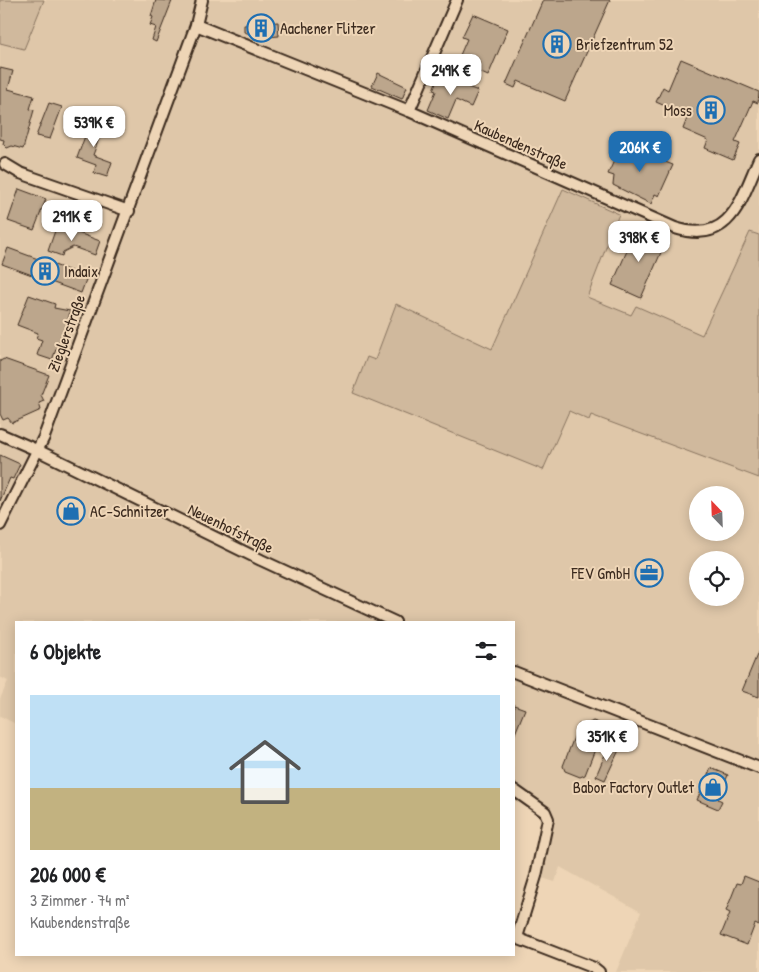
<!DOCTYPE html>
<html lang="de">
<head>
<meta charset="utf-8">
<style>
	body { margin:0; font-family:"Patrick Hand",sans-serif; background:#f2f2f2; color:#202124; height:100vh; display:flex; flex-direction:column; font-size:19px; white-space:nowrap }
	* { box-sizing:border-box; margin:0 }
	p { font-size:16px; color:#757577 }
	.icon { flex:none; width:28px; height:28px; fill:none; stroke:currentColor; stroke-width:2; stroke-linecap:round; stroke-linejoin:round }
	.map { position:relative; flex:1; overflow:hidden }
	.drawer { position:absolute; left:15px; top:621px; width:500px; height:335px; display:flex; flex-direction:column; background:#fff; border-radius:0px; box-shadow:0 2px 12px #0003 }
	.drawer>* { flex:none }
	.needle { width:32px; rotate:337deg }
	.buttons { position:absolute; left:689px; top:486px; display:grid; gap:10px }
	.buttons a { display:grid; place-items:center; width:55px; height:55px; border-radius:50%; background:#fff; box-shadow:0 2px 12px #0003; font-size:25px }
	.price { position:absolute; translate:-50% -42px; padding:0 11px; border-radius:10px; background:#fff; color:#222; font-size:16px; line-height:32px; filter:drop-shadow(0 1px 2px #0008) }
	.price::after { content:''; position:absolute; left:50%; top:30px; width:15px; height:11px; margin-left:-8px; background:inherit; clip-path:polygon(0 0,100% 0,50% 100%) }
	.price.active { background:#1f6fb2; color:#fff }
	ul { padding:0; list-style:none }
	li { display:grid; align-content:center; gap:10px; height:265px; padding:0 15px }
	li span { display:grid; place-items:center; height:155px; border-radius:0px; color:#555 }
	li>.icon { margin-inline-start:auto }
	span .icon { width:90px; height:90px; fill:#fffc; stroke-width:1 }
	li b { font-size:21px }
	h2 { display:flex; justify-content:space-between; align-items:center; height:60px; padding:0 15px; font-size:21px }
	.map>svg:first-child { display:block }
</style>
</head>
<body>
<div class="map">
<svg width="759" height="972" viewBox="0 0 759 972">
	<rect width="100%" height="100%" fill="#eed5b6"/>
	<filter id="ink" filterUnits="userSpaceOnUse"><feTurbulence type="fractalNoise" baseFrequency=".02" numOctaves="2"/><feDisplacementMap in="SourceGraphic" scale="10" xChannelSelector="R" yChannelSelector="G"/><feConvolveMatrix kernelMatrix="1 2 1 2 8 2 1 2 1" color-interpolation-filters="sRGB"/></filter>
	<g filter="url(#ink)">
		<!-- built -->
		<path fill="#dfc7a9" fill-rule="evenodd" d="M 44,0 L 759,0 L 759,235 L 750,232 L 702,335 L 636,307 L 632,316 L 587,297 L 619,215 L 563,189 L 492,349 L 396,305 L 375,360 L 367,357 L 543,470 L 569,411 L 589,420 L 591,415 L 759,478 L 759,972 L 616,972 L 641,912 L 560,867 L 555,882 L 539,877 L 552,813 L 514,786 L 514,622 L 16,622 L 16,724 L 0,716 L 0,699 L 8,681 L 0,677 L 0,43 L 24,49 ZM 698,495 L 735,495 L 735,532 L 698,532 ZM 698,560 L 735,560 L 735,598 L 698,598 Z"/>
		<!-- green -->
		<g fill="#d0b99d" stroke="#86725e">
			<path d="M 0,0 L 44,0 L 24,49 L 0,43 Z"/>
			<path d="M 563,189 L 619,214 L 587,297 L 631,315 L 636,306 L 702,335 L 750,232 L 759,235 L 759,478 L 591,415 L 589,420 L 569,411 L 543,470 L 353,393 L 367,357 L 375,360 L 396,304 L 492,349 Z"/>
		</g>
		<!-- building -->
		<g fill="#bca68c" stroke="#3b2a1e">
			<path d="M 156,0 L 172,1 L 156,42 L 152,40 L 156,27 L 150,25 L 153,17 L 151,16 Z"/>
			<path d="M 543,0 L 610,0 L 565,101 L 518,81 L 515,88 L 506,84 Z"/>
			<path d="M 473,14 L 508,29 L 488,76 L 457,62 L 467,39 L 462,37 Z"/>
			<path d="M 278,22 L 279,36 L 254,38 L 254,35 L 244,32 L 244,25 Z"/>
			<path d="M 681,59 L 759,92 L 758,103 L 753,101 L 735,142 L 740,144 L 733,160 L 705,148 L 708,140 L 683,129 L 688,116 L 656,102 L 663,87 L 668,90 Z"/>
			<path d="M 0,68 L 13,71 L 8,89 L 34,96 L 30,109 L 34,110 L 23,149 L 12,146 L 7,148 L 3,144 L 4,140 L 0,139 Z"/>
			<path d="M 378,73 L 407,87 L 402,99 L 372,86 Z"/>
			<path d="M 439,74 L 462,85 L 464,79 L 470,82 L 468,87 L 478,91 L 471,107 L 456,100 L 448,119 L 428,110 L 436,91 L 433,90 Z"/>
			<path d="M 49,103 L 62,107 L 50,139 L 36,136 Z"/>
			<path d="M 92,117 L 105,122 L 93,155 L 112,162 L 107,177 L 94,173 L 96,165 L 77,158 Z"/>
			<path d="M 622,143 L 643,152 L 645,149 L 662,156 L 660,160 L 673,165 L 659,196 L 655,194 L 651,204 L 613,185 L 614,176 L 608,174 Z"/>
			<path d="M 19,189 L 46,199 L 34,230 L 8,221 Z"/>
			<path d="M 57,225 L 100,241 L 95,255 L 73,247 L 63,252 L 62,256 L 48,251 Z"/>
			<path d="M 637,228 L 666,241 L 641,298 L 612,285 Z"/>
			<path d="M 8,248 L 87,277 L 81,293 L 2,264 Z"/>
			<path d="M 29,295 L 55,304 L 54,308 L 70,311 L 65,337 L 61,336 L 52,360 L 37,355 L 42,340 L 36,338 L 38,333 L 17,325 Z"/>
			<path d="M 4,359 L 49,375 L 41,395 L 44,401 L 39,403 L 41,410 L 12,423 L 8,418 L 3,420 L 0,414 L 0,361 Z"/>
			<path d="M 0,455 L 20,464 L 13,479 L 10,478 L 0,501 Z"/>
			<path d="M 759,650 L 759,697 L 742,691 Z"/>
			<path d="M 514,705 L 525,709 L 514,736 Z"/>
			<path d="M 593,721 L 601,724 L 603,729 L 585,775 L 580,777 L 565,771 L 563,766 L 579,724 L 584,726 Z"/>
			<path d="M 609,745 L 619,750 L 605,780 L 596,776 Z"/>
			<path d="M 711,768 L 728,775 L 718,799 L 722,801 L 718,809 L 697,800 Z"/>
			<path d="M 744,876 L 759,882 L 759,926 L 755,924 L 747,945 L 721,935 L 730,913 L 726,911 L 737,883 L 741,884 Z"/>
		</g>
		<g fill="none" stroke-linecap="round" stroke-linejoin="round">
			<!-- minor casing -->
			<g stroke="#3b2a1e" stroke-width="14">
				<g id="minor">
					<path d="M 196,25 L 409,111 L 675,228 C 731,246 741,199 759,159"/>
					<path d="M 409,111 L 457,0"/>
					<path d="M 5,164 L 20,173 L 129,211"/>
					<path d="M 0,434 L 39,451 L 261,560 L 395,622"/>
					<path d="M 0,525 L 44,437 L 196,25 L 202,0"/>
					<path d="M 514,672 L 759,768"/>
					<path d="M 514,790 L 545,812 L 548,819 L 536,876 L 518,934 L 519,939 L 594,968 L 599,972"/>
				</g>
			</g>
			<!-- minor -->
			<use href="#minor" stroke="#eed5b6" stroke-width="10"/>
		</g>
	</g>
	<!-- icons -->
	<defs>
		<g id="building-ring" transform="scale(1.4375)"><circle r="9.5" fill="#eed5b6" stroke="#1f6fb2" stroke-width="1.5"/><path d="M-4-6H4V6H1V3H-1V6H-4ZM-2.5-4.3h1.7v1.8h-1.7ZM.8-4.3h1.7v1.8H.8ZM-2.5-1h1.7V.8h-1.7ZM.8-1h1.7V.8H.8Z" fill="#1f6fb2"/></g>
		<g id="shop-ring" transform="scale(1.4375)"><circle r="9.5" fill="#eed5b6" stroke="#1f6fb2" stroke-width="1.5"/><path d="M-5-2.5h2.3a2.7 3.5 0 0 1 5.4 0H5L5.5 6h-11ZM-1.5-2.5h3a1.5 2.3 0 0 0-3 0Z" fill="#1f6fb2"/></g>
		<g id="office-ring" transform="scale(1.4375)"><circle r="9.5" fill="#eed5b6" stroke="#1f6fb2" stroke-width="1.5"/><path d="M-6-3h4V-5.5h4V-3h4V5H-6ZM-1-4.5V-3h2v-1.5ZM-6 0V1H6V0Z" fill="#1f6fb2"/></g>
	</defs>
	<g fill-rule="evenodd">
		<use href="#building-ring" x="261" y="28"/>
		<use href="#building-ring" x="557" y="44"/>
		<use href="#building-ring" x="711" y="110"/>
		<use href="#building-ring" x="45" y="271"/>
		<use href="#shop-ring" x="71" y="511"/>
		<use href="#office-ring" x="649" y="573"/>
		<use href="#shop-ring" x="713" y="787"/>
	</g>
	<g text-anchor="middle" stroke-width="4" stroke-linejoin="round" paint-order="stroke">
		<!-- poi labels -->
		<g font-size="16" fill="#3b2a1e" stroke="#eed5b6" text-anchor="start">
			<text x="280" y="34">Aachener Flitzer</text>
			<text x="576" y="50">Briefzentrum 52</text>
			<text x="692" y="116" text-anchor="end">Moss</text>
			<text x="64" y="277">Indaix</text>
			<text x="90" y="517">AC-Schnitzer</text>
			<text x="630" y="579" text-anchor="end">FEV GmbH</text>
			<text x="694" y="793" text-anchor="end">Babor Factory Outlet</text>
		</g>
		<!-- street labels -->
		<g font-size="16" fill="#3b2a1e" stroke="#eed5b6">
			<text transform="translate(521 144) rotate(24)" y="6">Kaubendenstraße</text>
			<text transform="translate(66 333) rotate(-70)" y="6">Zieglerstraße</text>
			<text transform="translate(231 528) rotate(26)" y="6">Neuenhofstraße</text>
		</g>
	</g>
</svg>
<div class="buttons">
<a><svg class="needle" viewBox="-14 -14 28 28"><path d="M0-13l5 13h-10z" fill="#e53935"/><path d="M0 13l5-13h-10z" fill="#757577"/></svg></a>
<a><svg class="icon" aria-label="locate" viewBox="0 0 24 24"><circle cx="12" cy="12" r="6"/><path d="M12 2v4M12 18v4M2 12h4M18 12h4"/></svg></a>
</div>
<b class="price" style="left:451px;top:96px">249K €</b>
<b class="price" style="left:94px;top:148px">539K €</b>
<b class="price active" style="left:640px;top:173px">206K €</b>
<b class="price" style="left:72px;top:242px">291K €</b>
<b class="price" style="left:639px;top:263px">398K €</b>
<b class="price" style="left:607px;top:762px">351K €</b>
<section class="drawer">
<h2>6 Objekte<svg class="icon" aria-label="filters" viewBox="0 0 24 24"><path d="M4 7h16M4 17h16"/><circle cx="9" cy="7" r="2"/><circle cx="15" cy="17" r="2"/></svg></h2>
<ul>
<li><span style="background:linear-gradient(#bfe0f5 60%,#c2b280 0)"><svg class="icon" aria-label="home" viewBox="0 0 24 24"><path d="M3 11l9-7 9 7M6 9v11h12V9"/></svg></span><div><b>206 000 €</b><p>3 Zimmer · 74 m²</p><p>Kaubendenstraße</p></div></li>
</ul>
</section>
</div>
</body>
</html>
